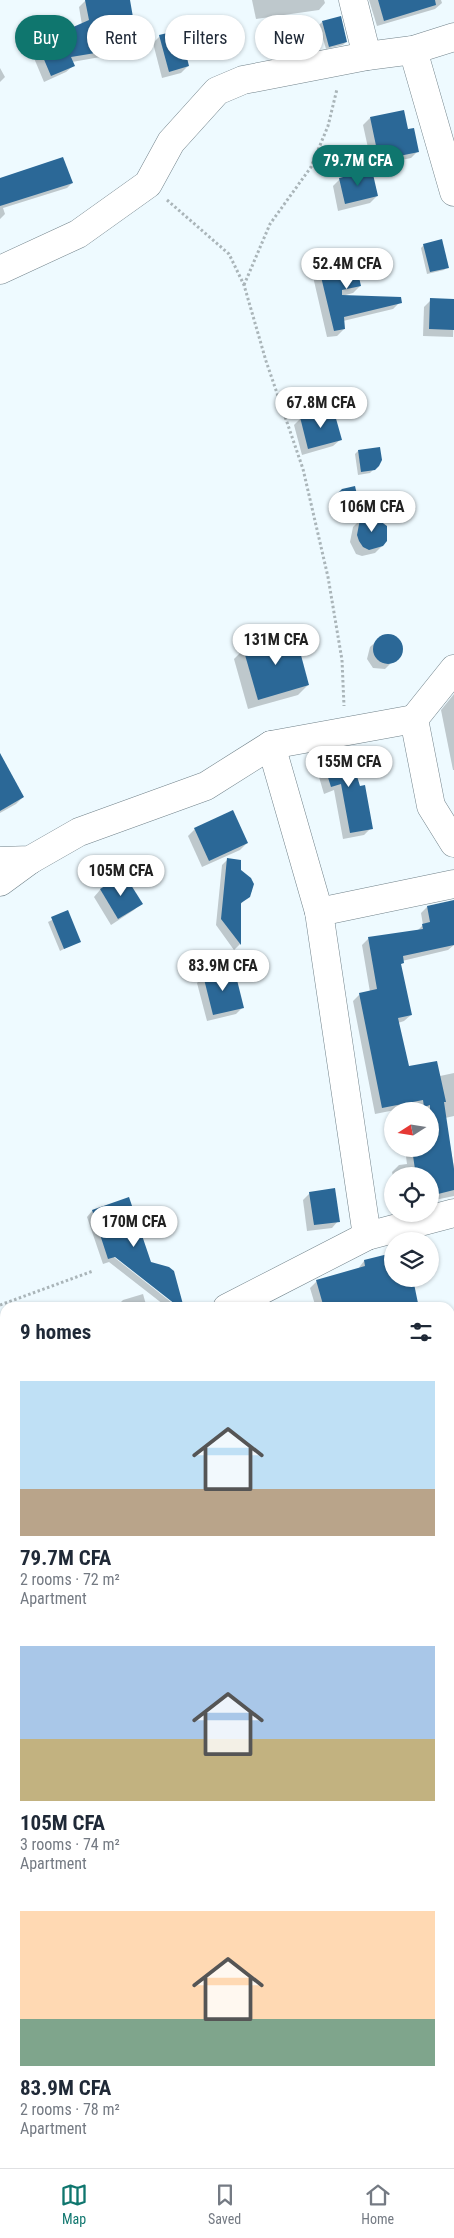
<!DOCTYPE html>
<html lang="en">
<head>
<meta charset="utf-8">
<style>
	body { margin:0; font-family:"Roboto Condensed",sans-serif; background:#f6f6f7; color:#1f2937; height:100vh; display:flex; flex-direction:column; font-size:19px; white-space:nowrap }
	* { box-sizing:border-box; margin:0 }
	p { font-size:16px; color:#747a83 }
	.icon { flex:none; width:28px; height:28px; fill:none; stroke:currentColor; stroke-width:2; stroke-linecap:round; stroke-linejoin:round }
	.map { position:relative; flex:1; overflow:hidden }
	.panel { position:absolute; left:0px; top:1302px; width:455px; height:866px; display:flex; flex-direction:column; background:#fff; border-radius:15px 15px 0 0; box-shadow:0 1px 4px #0004 }
	.panel>* { flex:none }
	.guide { position:absolute; left:15px; top:15px; width:425px; height:45px; display:flex; gap:10px }
	.needle { width:32px; rotate:258deg }
	.controls { position:absolute; left:384px; top:1102px; display:grid; gap:10px }
	.controls a { display:grid; place-items:center; width:55px; height:55px; border-radius:50%; background:#fff; box-shadow:0 1px 4px #0004; font-size:25px }
	.price { position:absolute; translate:-50% -42px; padding:0 11px; border-radius:18px; background:#fff; color:#222; font-size:16px; line-height:32px; filter:drop-shadow(0 1px 2px #0008) }
	.price::after { content:''; position:absolute; left:50%; top:30px; width:15px; height:11px; margin-left:-8px; background:inherit; clip-path:polygon(0 0,100% 0,50% 100%) }
	.price.selected { background:#0f766e; color:#fff }
	ul { padding:0; list-style:none }
	li { display:grid; align-content:center; gap:10px; height:265px; padding:0 20px }
	li span { display:grid; place-items:center; height:155px; border-radius:0px; color:#555 }
	li>.icon { margin-inline-start:auto }
	span .icon { width:90px; height:90px; fill:#fffc; stroke-width:1 }
	li b { font-size:21px }
	h2 { display:flex; justify-content:space-between; align-items:center; height:60px; padding:0 20px; font-size:21px }
	.tag { padding:0 18px; border-radius:22px; background:#fff; box-shadow:0 1px 4px #0004; font-size:18px; line-height:45px }
	.tag.selected { background:#0f766e; color:#fff }
	.dock { display:flex; justify-content:space-around; align-items:center; height:70px; border-top:1px solid #e0e1e3; background:#fff; font-size:14px; color:#747a83 }
	.dock a { display:grid; justify-items:center; gap:2px }
	.dock .selected { color:#0f766e }
	.map>svg:first-child { display:block }
</style>
</head>
<body>
<div class="map">
<svg width="454" height="2168" viewBox="0 0 454 2168">
	<rect width="100%" height="100%" fill="#eefaff"/>
	<!-- shadow -->
	<g fill="#0003" fill-rule="evenodd">
		<path d="M 86,0 L 129,0 L 136,45 L 129,52 L 72,62 L 73,66 L 66,72 L 44,82 L 31,51 L 38,44 L 82,25 L 79,7 Z"/>
		<path d="M 252,0 L 324,0 L 325,3 L 319,10 L 256,19 Z"/>
		<path d="M 369,0 L 441,0 L 442,3 L 435,9 L 377,26 Z"/>
		<path d="M 322,22 L 346,42 L 343,45 L 326,49 L 319,25 Z"/>
		<path d="M 160,36 L 188,66 L 181,73 L 162,78 L 153,43 Z"/>
		<path d="M 0,68 L 5,77 L 0,82 Z"/>
		<path d="M 370,118 L 418,151 L 411,158 L 372,166 L 363,125 Z"/>
		<path d="M 0,179 L 72,183 L 67,188 L 3,208 L 5,214 L 0,219 Z"/>
		<path d="M 340,179 L 377,196 L 370,203 L 338,211 L 333,186 Z"/>
		<path d="M 424,245 L 448,267 L 444,270 L 427,274 L 421,248 Z"/>
		<path d="M 318,261 L 360,286 L 353,293 L 342,296 L 400,302 L 393,309 L 343,321 L 344,329 L 337,336 L 327,337 L 311,268 Z"/>
		<path d="M 431,300 L 454,301 L 453,337 L 423,336 L 424,307 Z"/>
		<path d="M 301,418 L 340,440 L 333,446 L 302,455 L 294,425 Z"/>
		<path d="M 358,451 L 378,465 L 370,473 L 358,475 L 355,454 Z"/>
		<path d="M 354,487 L 360,516 L 358,519 L 338,511 L 334,508 L 335,497 L 343,490 Z"/>
		<path d="M 360,520 L 382,546 L 375,553 L 362,556 L 356,554 L 350,542 L 353,527 Z"/>
		<path d="M 382,636 L 395,637 L 399,641 L 401,653 L 385,669 L 373,668 L 367,659 L 370,647 Z"/>
		<path d="M 244,649 L 308,685 L 298,695 L 248,709 L 234,659 Z"/>
		<path d="M 454,694 L 454,770 L 453,770 L 441,710 Z"/>
		<path d="M 321,753 L 371,828 L 364,835 L 343,839 L 334,790 L 324,794 L 314,760 Z"/>
		<path d="M 0,763 L 23,797 L 16,804 L 0,813 Z"/>
		<path d="M 195,829 L 247,843 L 240,850 L 202,867 L 188,836 Z"/>
		<path d="M 228,859 L 250,879 L 252,891 L 240,905 L 240,944 L 234,950 L 216,925 L 222,865 Z"/>
		<path d="M 124,875 L 141,903 L 134,910 L 111,925 L 94,897 L 100,890 Z"/>
		<path d="M 454,901 L 454,945 L 448,950 L 402,961 L 400,966 L 411,1015 L 404,1021 L 398,1023 L 408,1068 L 440,1076 L 454,1073 L 454,1116 L 445,1118 L 454,1167 L 454,1196 L 430,1201 L 430,1176 L 393,1176 L 392,1172 L 399,1165 L 407,1164 L 405,1149 L 430,1149 L 430,1111 L 400,1111 L 400,1109 L 375,1114 L 353,1001 L 360,994 L 370,992 L 362,945 L 369,938 L 417,931 L 423,925 L 421,913 L 427,907 Z"/>
		<path d="M 68,912 L 79,941 L 60,951 L 48,922 Z"/>
		<path d="M 204,976 L 243,1007 L 236,1014 L 207,1021 L 197,983 Z"/>
		<path d="M 310,1193 L 338,1221 L 332,1228 L 307,1231 L 303,1200 Z"/>
		<path d="M 92,1211 L 150,1263 L 183,1308 L 168,1308 L 109,1262 L 103,1264 L 87,1217 ZM 111,1252 L 176,1302 L 176,1306 L 110,1254 Z"/>
		<path d="M 392,1255 L 392,1279 L 411,1279 L 419,1308 L 316,1308 L 310,1288 L 317,1281 L 358,1269 L 364,1261 Z"/>
		<path d="M 143,1294 L 147,1308 L 121,1308 L 120,1303 L 123,1300 Z"/>
		<path d="M 454,1351 L 454,1379 L 450,1360 L 450,1355 Z"/>
		<path d="M 5,1376 L 5,1394 L 0,1384 Z"/>
		<path d="M 450,1411 L 452,1411 L 454,1421 L 454,1476 L 450,1476 Z"/>
		<path d="M 450,1999 L 454,2006 L 454,2028 L 450,2031 Z"/>
		<path d="M 450,2072 L 454,2079 L 454,2107 L 450,2110 Z"/>
		<path d="M 69,2164 L 95,2164 L 98,2168 L 64,2168 Z"/>
	</g>
	<!-- building -->
	<g fill="#2b6897">
		<path d="M 85,0 L 130,0 L 138,46 L 71,57 L 75,66 L 51,76 L 37,43 L 89,20 Z"/>
		<path d="M 378,0 L 435,0 L 436,5 L 384,21 Z"/>
		<path d="M 341,16 L 347,42 L 329,47 L 322,21 Z"/>
		<path d="M 180,30 L 189,66 L 169,72 L 159,35 Z"/>
		<path d="M 404,110 L 408,129 L 414,128 L 419,152 L 379,160 L 370,117 Z"/>
		<path d="M 63,157 L 73,183 L 0,206 L 0,178 Z"/>
		<path d="M 372,170 L 378,196 L 345,204 L 339,178 Z"/>
		<path d="M 442,239 L 449,268 L 430,272 L 423,244 Z"/>
		<path d="M 353,251 L 361,286 L 342,290 L 342,295 L 401,297 L 402,303 L 344,317 L 345,329 L 334,331 L 317,260 Z"/>
		<path d="M 430,298 L 454,299 L 454,330 L 429,329 Z"/>
		<path d="M 333,408 L 342,440 L 308,449 L 300,417 Z"/>
		<path d="M 380,447 L 382,460 L 379,466 L 375,470 L 361,472 L 358,450 Z"/>
		<path d="M 355,486 L 362,516 L 341,508 L 337,504 L 338,493 L 342,489 Z"/>
		<path d="M 376,518 L 387,526 L 387,541 L 383,546 L 369,550 L 363,547 L 359,541 L 357,535 L 360,519 Z"/>
		<path d="M 295,633 L 309,685 L 258,700 L 243,648 Z"/>
		<circle cx="388" cy="649" r="15"/>
		<path d="M 348,747 L 360,786 L 365,785 L 373,829 L 350,833 L 341,784 L 331,787 L 320,752 Z"/>
		<path d="M 0,753 L 24,797 L 0,811 Z"/>
		<path d="M 233,810 L 248,843 L 209,861 L 194,828 Z"/>
		<path d="M 227,858 L 241,860 L 241,870 L 251,878 L 254,884 L 250,897 L 241,903 L 241,945 L 221,919 Z"/>
		<path d="M 124,874 L 143,904 L 118,919 L 100,889 Z"/>
		<path d="M 454,900 L 454,945 L 403,956 L 404,963 L 401,964 L 412,1015 L 398,1018 L 409,1066 L 437,1061 L 446,1102 L 444,1102 L 454,1169 L 454,1190 L 430,1196 L 430,1176 L 416,1176 L 412,1149 L 430,1149 L 430,1105 L 424,1107 L 423,1100 L 382,1108 L 359,993 L 377,989 L 368,937 L 423,929 L 422,924 L 430,922 L 427,906 Z"/>
		<path d="M 68,910 L 81,942 L 64,949 L 51,917 Z"/>
		<path d="M 234,968 L 244,1008 L 213,1015 L 203,975 Z"/>
		<path d="M 335,1188 L 340,1222 L 314,1225 L 309,1192 Z"/>
		<path d="M 129,1197 L 151,1262 L 169,1267 L 174,1271 L 184,1308 L 180,1308 L 115,1257 L 108,1259 L 92,1210 Z"/>
		<path d="M 392,1253 L 392,1279 L 413,1279 L 419,1308 L 324,1308 L 316,1280 L 365,1266 L 364,1260 Z"/>
	</g>
	<g fill="none" stroke-linecap="round" stroke-linejoin="round">
		<!-- minor casing -->
		<g stroke="#71828a" stroke-width="29">
			<g id="minor">
				<path d="M 353,0 L 367,56"/>
				<path d="M 413,50 L 454,192"/>
				<path d="M 0,270 L 78,234 L 148,184 L 171,142 L 217,91 L 243,80 L 367,56 L 413,50 L 454,37"/>
				<path d="M 454,669 L 414,719 L 431,806 L 454,843"/>
				<path d="M 271,745 L 319,912 L 367,1236"/>
				<path d="M 0,861 L 30,860 L 79,832 L 206,786 L 271,745 L 414,719"/>
				<path d="M 0,882 L 30,860"/>
				<path d="M 319,912 L 454,884"/>
				<path d="M 227,1308 L 367,1236 L 454,1213"/>
				<path d="M 450,1502 L 454,1501"/>
				<path d="M 0,1744 L 5,1742"/>
			</g>
		</g>
		<!-- path -->
		<g stroke="#aab5b9" stroke-width="3" stroke-dasharray="2.5 2.5" stroke-linecap="butt">
			<path d="M 167,200 L 229,254 L 244,285 L 266,361 L 303,469 L 328,577 L 342,660 L 344,706"/>
			<path d="M 244,285 L 270,224 L 311,167 L 328,126 L 337,89"/>
			<path d="M 0,1305 L 93,1271"/>
			<path d="M 0,1513 L 5,1514"/>
			<path d="M 0,1783 L 4,1770"/>
			<path d="M 450,1914 L 454,1920"/>
			<path d="M 0,1931 L 5,1932"/>
			<path d="M 450,1956 L 454,1953"/>
			<path d="M 0,2118 L 5,2143"/>
			<path d="M 243,2164 L 245,2168"/>
			<path d="M 7,2168 L 8,2164"/>
			<path d="M 178,2168 L 184,2164"/>
		</g>
		<!-- minor -->
		<use href="#minor" stroke="#fff" stroke-width="28"/>
	</g>
</svg>
<div class="controls">
<a><svg class="needle" viewBox="-14 -14 28 28"><path d="M0-13l5 13h-10z" fill="#e53935"/><path d="M0 13l5-13h-10z" fill="#747a83"/></svg></a>
<a><svg class="icon" aria-label="locate" viewBox="0 0 24 24"><circle cx="12" cy="12" r="6"/><path d="M12 2v4M12 18v4M2 12h4M18 12h4"/></svg></a>
<a><svg class="icon" aria-label="layers" viewBox="0 0 24 24"><path d="M12 4l9 5-9 5-9-5zM3 14l9 5 9-5"/></svg></a>
</div>
<b class="price selected" style="left:358px;top:187px">79.7M CFA</b>
<b class="price" style="left:347px;top:290px">52.4M CFA</b>
<b class="price" style="left:321px;top:429px">67.8M CFA</b>
<b class="price" style="left:372px;top:533px">106M CFA</b>
<b class="price" style="left:276px;top:666px">131M CFA</b>
<b class="price" style="left:349px;top:788px">155M CFA</b>
<b class="price" style="left:121px;top:897px">105M CFA</b>
<b class="price" style="left:223px;top:992px">83.9M CFA</b>
<b class="price" style="left:134px;top:1248px">170M CFA</b>
<div class="guide">
<a class="tag selected">Buy</a>
<a class="tag">Rent</a>
<a class="tag">Filters</a>
<a class="tag">New</a>
</div>
<section class="panel">
<h2>9 homes<svg class="icon" aria-label="filters" viewBox="0 0 24 24"><path d="M4 7h16M4 17h16"/><circle cx="9" cy="7" r="2"/><circle cx="15" cy="17" r="2"/></svg></h2>
<ul>
<li><span style="background:linear-gradient(#bfe0f5 70%,#b9a48a 0)"><svg class="icon" aria-label="home" viewBox="0 0 24 24"><path d="M3 11l9-7 9 7M6 9v11h12V9"/></svg></span><div><b>79.7M CFA</b><p>2 rooms · 72 m²</p><p>Apartment</p></div></li>
<li><span style="background:linear-gradient(#a9c7e8 60%,#c2b280 0)"><svg class="icon" aria-label="home" viewBox="0 0 24 24"><path d="M3 11l9-7 9 7M6 9v11h12V9"/></svg></span><div><b>105M CFA</b><p>3 rooms · 74 m²</p><p>Apartment</p></div></li>
<li><span style="background:linear-gradient(#ffd9b3 70%,#7fa58c 0)"><svg class="icon" aria-label="home" viewBox="0 0 24 24"><path d="M3 11l9-7 9 7M6 9v11h12V9"/></svg></span><div><b>83.9M CFA</b><p>2 rooms · 78 m²</p><p>Apartment</p></div></li>
</ul>
</section>
</div>
<nav class="dock">
<a class="selected"><svg class="icon" aria-label="map" viewBox="0 0 24 24"><path d="M3 6l6-2 6 2 6-2v14l-6 2-6-2-6 2zM9 4v14M15 6v14"/></svg>Map</a>
<a><svg class="icon" aria-label="saved" viewBox="0 0 24 24"><path d="M7 4h10v16l-5-4-5 4z"/></svg>Saved</a>
<a><svg class="icon" aria-label="home" viewBox="0 0 24 24"><path d="M3 11l9-7 9 7M6 9v11h12V9"/></svg>Home</a>
</nav>
</body>
</html>
